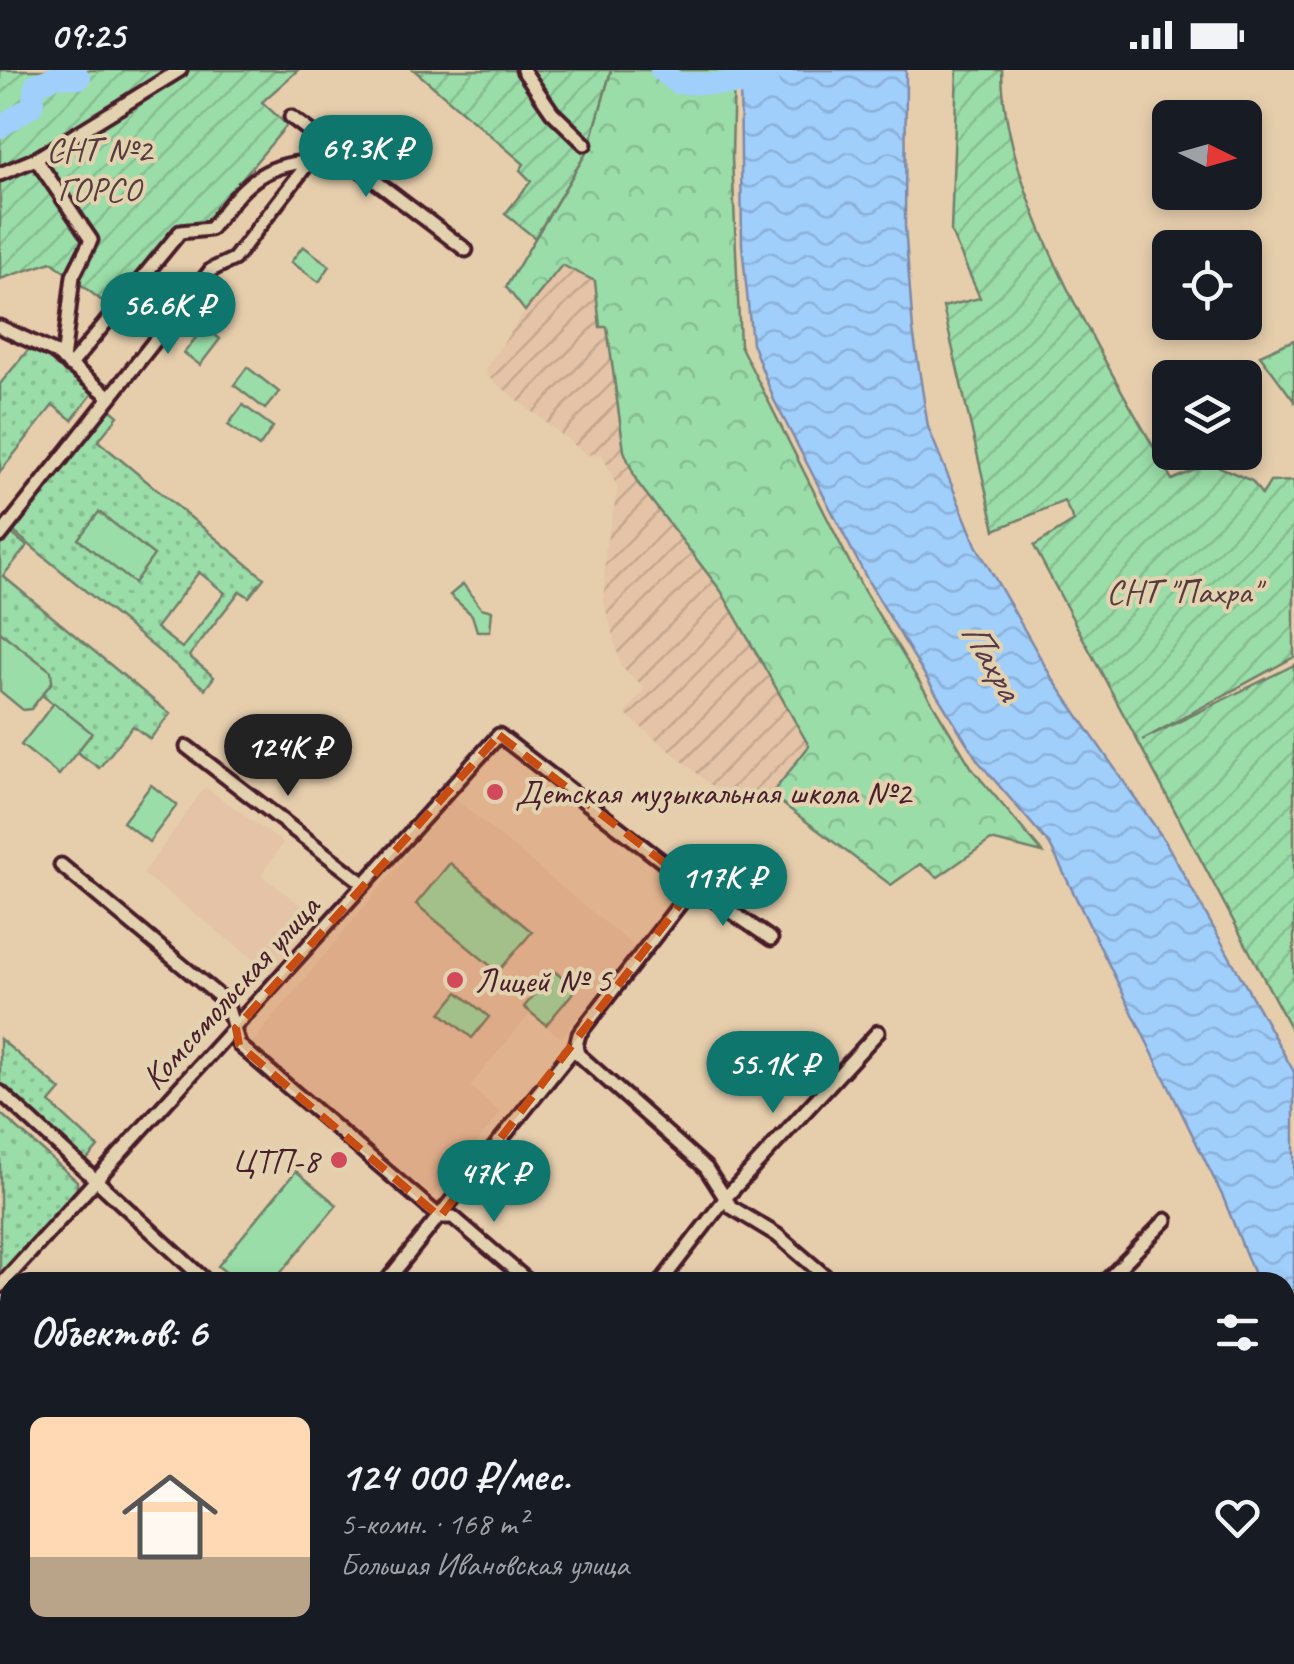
<!DOCTYPE html>
<html lang="ru">
<head>
<meta charset="utf-8">
<style>
	body { margin:0; font-family:Caveat,sans-serif; background:#242831; color:#f1f3f6; height:100vh; display:flex; flex-direction:column; font-size:38px; white-space:nowrap }
	* { box-sizing:border-box; margin:0 }
	p { font-size:32px; color:#9ea1a6 }
	.icon { flex:none; width:55px; height:55px; fill:none; stroke:currentColor; stroke-width:2; stroke-linecap:round; stroke-linejoin:round }
	.map { position:relative; flex:1; overflow:hidden }
	.sheet { position:absolute; left:0px; top:1202px; width:1295px; height:392px; display:flex; flex-direction:column; background:#171b24; border-radius:30px 30px 0 0; box-shadow:0 5px 15px #0003 }
	.sheet>* { flex:none }
	.needle { width:65px; rotate:95deg }
	.fabs { position:absolute; left:1152px; top:30px; display:grid; gap:20px }
	.fabs a { display:grid; place-items:center; width:110px; height:110px; border-radius:15px; background:#171b24; box-shadow:0 5px 15px #0003; font-size:50px }
	.price { position:absolute; translate:-50% -85px; padding:0 22px; border-radius:35px; background:#0f766e; color:#fff; font-size:32px; line-height:65px; filter:drop-shadow(0 2px 5px #0008) }
	.price::after { content:''; position:absolute; left:50%; top:60px; width:30px; height:22px; margin-left:-15px; background:inherit; clip-path:polygon(0 0,100% 0,50% 100%) }
	.price.current { background:#222; color:#fff }
	ul { padding:0; list-style:none }
	li { display:flex; align-items:center; gap:30px; height:250px; padding:0 30px }
	li+li { border-top:2px solid #363941 }
	li span { display:grid; place-items:center; flex:none; width:280px; height:200px; border-radius:15px; color:#555 }
	li>.icon { margin-inline-start:auto }
	span .icon { width:120px; height:120px; fill:#fffc; stroke-width:1 }
	li b { font-size:42px }
	h2 { display:flex; justify-content:space-between; align-items:center; height:120px; padding:0 30px; font-size:42px }
	.status { display:flex; justify-content:space-between; align-items:center; height:70px; padding:0 50px; background:#171b24; direction:ltr }
	.status svg { height:28px; fill:currentColor }
	.map>svg:first-child { display:block }
</style>
</head>
<body>
<div class="status"><b>09:25</b><svg viewBox="0 0 49 12"><path d="M0 12V9h3v3zM5 12V6h3v6zM10 12V3h3v9zM15 12V0h3v12zM26 1h20v11H26zM47 4h2v5h-2z"/></svg></div>
<div class="map">
<svg width="1294" height="1594" viewBox="0 0 1294 1594">
	<defs>
		<pattern id="industrial-furrows" width="10" height="10" patternUnits="userSpaceOnUse" patternTransform="scale(2.5)"><rect width="10" height="10" fill="#e4c3a6"/><path d="M-1 1l2-2M0 10L10 0M9 11l2-2" fill="none" stroke="#c5a78f"/></pattern>
		<pattern id="grass-dots" width="8" height="8" patternUnits="userSpaceOnUse" patternTransform="scale(2.5)"><rect width="8" height="8" fill="#9adda8"/><path d="M2 2h.1M6 6h.1" fill="none" stroke="#86bd91" stroke-width="1.8" stroke-linecap="round"/></pattern>
		<pattern id="forest-crowns" width="20" height="18" patternUnits="userSpaceOnUse" patternTransform="scale(2.5)"><rect width="20" height="18" fill="#9adda8"/><path d="M2 6a3 3 0 1 1 6 0M12 15a3 3 0 1 1 6 0" fill="none" stroke="#86bd91"/></pattern>
		<pattern id="garden-furrows" width="10" height="10" patternUnits="userSpaceOnUse" patternTransform="scale(2.5)"><rect width="10" height="10" fill="#9adda8"/><path d="M-1 1l2-2M0 10L10 0M9 11l2-2" fill="none" stroke="#86bd91"/></pattern>
		<pattern id="water-waves" width="16" height="10" patternUnits="userSpaceOnUse" patternTransform="scale(2.5)"><rect width="16" height="10" fill="#a0cffc"/><path d="M0 5q4-4 8 0t8 0" fill="none" stroke="#8bb1d8"/></pattern>
	</defs>
	<rect width="100%" height="100%" fill="#e6cead"/>
	<filter id="ink" filterUnits="userSpaceOnUse"><feTurbulence type="fractalNoise" baseFrequency=".01" numOctaves="2"/><feDisplacementMap in="SourceGraphic" scale="20" xChannelSelector="R" yChannelSelector="G"/><feConvolveMatrix kernelMatrix="1 2 1 2 8 2 1 2 1" color-interpolation-filters="sRGB"/></filter>
	<g filter="url(#ink)">
		<!-- built -->
		<g fill="#e4c3a6">
			<path d="M 205,717 L 283,773 L 261,805 L 318,848 L 272,903 L 143,804 Z"/>
			<path d="M 454,728 L 636,878 L 561,968 L 530,944 L 470,1016 L 501,1043 L 433,1126 L 250,975 Z"/>
			<path d="M 800,1585 L 954,1585 L 951,1589 L 957,1594 L 810,1594 Z"/>
		</g>
		<!-- industrial -->
		<path fill="url(#industrial-furrows)" d="M 562,194 L 595,211 L 600,256 L 607,256 L 637,412 L 721,521 L 809,676 L 771,725 L 715,718 L 625,644 L 645,618 L 621,596 L 604,532 L 605,479 L 618,419 L 602,384 L 587,385 L 487,306 L 487,297 L 525,241 Z"/>
		<!-- grass -->
		<g fill="url(#grass-dots)" stroke="#727e6a" stroke-width="2.5" fill-rule="evenodd">
			<path d="M 33,274 L 96,319 L 72,350 L 53,335 L 0,402 L 0,314 Z"/>
			<path d="M 106,336 L 118,346 L 98,371 L 264,508 L 249,527 L 240,521 L 189,586 L 214,607 L 205,619 L 9,458 ZM 199,502 L 225,523 L 182,578 L 156,558 Z"/>
			<path d="M 7,460 L 27,476 L 3,506 L 170,644 L 150,669 L 133,656 L 99,698 L 77,682 L 91,664 L 42,625 L 52,612 L 0,562 L 0,469 Z"/>
			<path d="M 0,969 L 61,1020 L 50,1033 L 98,1077 L 84,1093 L 0,1016 Z"/>
			<path d="M 0,1043 L 77,1111 L 77,1119 L 0,1203 Z"/>
		</g>
		<!-- forest -->
		<g fill="url(#forest-crowns)" stroke="#727e6a" stroke-width="2.5">
			<path d="M 611,0 L 734,0 L 732,87 L 740,275 L 864,521 L 973,700 L 1043,783 L 991,770 L 938,807 L 920,794 L 891,815 L 771,725 L 809,676 L 721,521 L 637,412 L 624,381 L 607,257 L 600,257 L 595,211 L 562,195 L 525,241 L 506,217 L 589,78 Z"/>
			<path d="M 1294,270 L 1294,331 L 1260,285 Z"/>
		</g>
		<!-- park -->
		<g fill="#9adda8" stroke="#727e6a" stroke-width="2.5">
			<path d="M 303,176 L 330,196 L 319,212 L 291,192 Z"/>
			<path d="M 204,257 L 220,269 L 200,295 L 184,283 Z"/>
			<path d="M 247,297 L 279,322 L 265,339 L 234,315 Z"/>
			<path d="M 243,335 L 273,357 L 259,377 L 228,355 Z"/>
			<path d="M 99,442 L 154,485 L 134,513 L 78,469 Z"/>
			<path d="M 463,514 L 481,538 L 492,541 L 490,561 L 477,561 L 472,545 L 450,525 Z"/>
			<path d="M 0,562 L 51,601 L 52,612 L 31,639 L 23,640 L 0,621 Z"/>
			<path d="M 54,633 L 92,663 L 59,705 L 21,675 Z"/>
			<path d="M 151,715 L 177,735 L 149,772 L 123,752 Z"/>
			<path d="M 450,793 L 532,862 L 498,902 L 416,834 Z"/>
			<path d="M 554,901 L 576,919 L 546,955 L 524,937 Z"/>
			<path d="M 458,922 L 489,947 L 472,968 L 441,943 Z"/>
			<path d="M 296,1101 L 337,1135 L 273,1212 L 238,1212 L 218,1196 Z"/>
		</g>
		<!-- garden -->
		<g fill="url(#garden-furrows)" stroke="#727e6a" stroke-width="2.5">
			<path d="M 0,0 L 298,0 L 262,32 L 287,55 L 203,155 L 177,158 L 111,238 L 52,192 L 0,209 Z"/>
			<path d="M 414,0 L 611,0 L 589,78 L 535,168 L 505,144 L 531,111 L 520,100 L 524,94 Z"/>
			<path d="M 957,0 L 1002,0 C 1003,130 1109,296 1172,410 L 1211,393 L 1252,411 L 1262,425 L 1270,412 L 1294,411 L 1294,587 L 1142,670 L 1294,595 L 1294,965 L 1034,476 L 1074,451 L 1064,431 L 995,460 L 943,237 L 980,228 L 951,162 Z"/>
		</g>
		<!-- water -->
		<path fill="url(#water-waves)" stroke="#7e89a8" stroke-width="2.5" d="M 740,0 L 906,0 L 905,156 L 913,260 L 928,357 L 976,475 L 1052,608 L 1165,771 L 1294,1002 L 1294,1304 L 1285,1281 L 1285,1212 L 1257,1212 L 1223,1127 L 1050,775 L 978,691 L 932,617 L 868,511 L 774,330 L 752,273 L 742,175 Z"/>
		<g fill="none" stroke-linecap="round" stroke-linejoin="round">
			<!-- river -->
			<g stroke="#a0cffc" stroke-width="22">
				<path d="M 661,0 L 677,13 L 768,15"/>
				<path d="M 0,57 L 32,36 L 36,14 L 59,6 L 80,8"/>
			</g>
			<!-- minor casing -->
			<g stroke="#4a1f2b" stroke-width="19">
				<g id="minor">
					<path d="M 523,0 L 552,42 L 585,74"/>
					<path d="M 291,47 L 466,180"/>
					<path d="M 36,89 L 91,170 L 73,206 L 63,290"/>
					<path d="M 0,104 L 36,89 L 180,0"/>
					<path d="M 0,257 L 54,282 L 110,327"/>
					<path d="M 70,296 L 180,162 L 210,159 C 240,121 258,94 309,92 L 325,72"/>
					<path d="M 0,466 L 211,200 L 234,189 L 309,92"/>
					<path d="M 187,677 L 364,814"/>
					<path d="M 61,795 L 226,932 L 239,975 L 440,1147 L 453,1147 L 529,1212"/>
					<path d="M 576,976 L 578,984 L 706,1098 L 731,1137 L 777,1165 L 832,1212"/>
					<path d="M 0,1022 L 207,1212"/>
					<path d="M 386,1212 L 576,976 L 579,964 L 694,816"/>
					<path d="M 661,1212 L 728,1125 L 878,962"/>
					<path d="M 1105,1212 L 1166,1150"/>
					<path d="M 0,1216 L 499,665 L 694,816 L 771,869"/>
					<path d="M 1285,1365 L 1294,1356"/>
					<path d="M 374,1585 L 384,1594"/>
					<path d="M 619,1585 L 629,1594"/>
					<path d="M 61,1594 L 69,1585"/>
					<path d="M 344,1594 L 352,1585"/>
					<path d="M 416,1594 L 424,1585"/>
					<path d="M 783,1594 L 790,1585"/>
					<path d="M 1075,1594 L 1082,1585"/>
				</g>
			</g>
			<!-- minor -->
			<use href="#minor" stroke="#e3d2af" stroke-width="11"/>
		</g>
	</g>
	<!-- marked area -->
	<path fill="#c84d12" fill-opacity="0.2" stroke="#c84d12" stroke-width="8" stroke-dasharray="20 12" stroke-linejoin="round" d="M 499,665 L 694,816 L 440,1147 L 239,975 L 236,958 Z"/>
	<!-- markers -->
	<g fill="#d1495b" stroke="#e3d2af" stroke-width="4">
		<circle cx="495" cy="722" r="10"/>
		<circle cx="455" cy="910" r="10"/>
		<circle cx="339" cy="1090" r="10"/>
	</g>
	<g text-anchor="middle" stroke-width="8" stroke-linejoin="round" paint-order="stroke">
		<!-- park labels -->
		<g font-size="35" fill="#563c3e" stroke="#e3d2af">
			<text x="99" y="91">СНТ №2<tspan x="99" dy="40">ГОРСО</tspan></text>
			<text x="1183" y="533">СНТ "Пахра"</text>
		</g>
		<!-- poi labels -->
		<g font-size="35" fill="#4a1f2b" stroke="#e3d2af" text-anchor="start">
			<text x="515" y="734">Детская музыкальная школа №2</text>
			<text x="475" y="922">Лицей № 5</text>
			<text x="319" y="1102" text-anchor="end">ЦТП-8</text>
		</g>
		<!-- street labels -->
		<g font-size="35" fill="#4a1f2b" stroke="#e3d2af">
			<text transform="translate(230 922) rotate(-48)" y="12">Комсомольская улица</text>
		</g>
		<!-- water labels -->
		<g font-size="38" font-style="italic" fill="#57394a" stroke="#e3d2af">
			<text transform="translate(992 590) rotate(60)" y="13">Пахра</text>
		</g>
	</g>
</svg>
<div class="fabs">
<a><svg class="needle" viewBox="-14 -14 28 28"><path d="M0-13l5 13h-10z" fill="#e53935"/><path d="M0 13l5-13h-10z" fill="#9ea1a6"/></svg></a>
<a><svg class="icon" aria-label="locate" viewBox="0 0 24 24"><circle cx="12" cy="12" r="6"/><path d="M12 2v4M12 18v4M2 12h4M18 12h4"/></svg></a>
<a><svg class="icon" aria-label="layers" viewBox="0 0 24 24"><path d="M12 4l9 5-9 5-9-5zM3 14l9 5 9-5"/></svg></a>
</div>
<b class="price" style="left:366px;top:130px">69.3K ₽</b>
<b class="price" style="left:168px;top:287px">56.6K ₽</b>
<b class="price current" style="left:288px;top:729px">124K ₽</b>
<b class="price" style="left:723px;top:859px">117K ₽</b>
<b class="price" style="left:773px;top:1046px">55.1K ₽</b>
<b class="price" style="left:494px;top:1155px">47K ₽</b>
<section class="sheet">
<h2>Объектов: 6<svg class="icon" aria-label="filters" viewBox="0 0 24 24"><path d="M4 7h16M4 17h16"/><circle cx="9" cy="7" r="2"/><circle cx="15" cy="17" r="2"/></svg></h2>
<ul>
<li><span style="background:linear-gradient(#ffd9b3 70%,#b9a48a 0)"><svg class="icon" aria-label="home" viewBox="0 0 24 24"><path d="M3 11l9-7 9 7M6 9v11h12V9"/></svg></span><div><b>124 000 ₽/мес.</b><p>5-комн. · 168 m²</p><p>Большая Ивановская улица</p></div><svg class="icon" aria-label="heart" viewBox="0 0 24 24"><path d="M12 20l-8-8c-3-5 5-10 8-4 3-6 11-1 8 4z"/></svg></li>
</ul>
</section>
</div>
</body>
</html>
